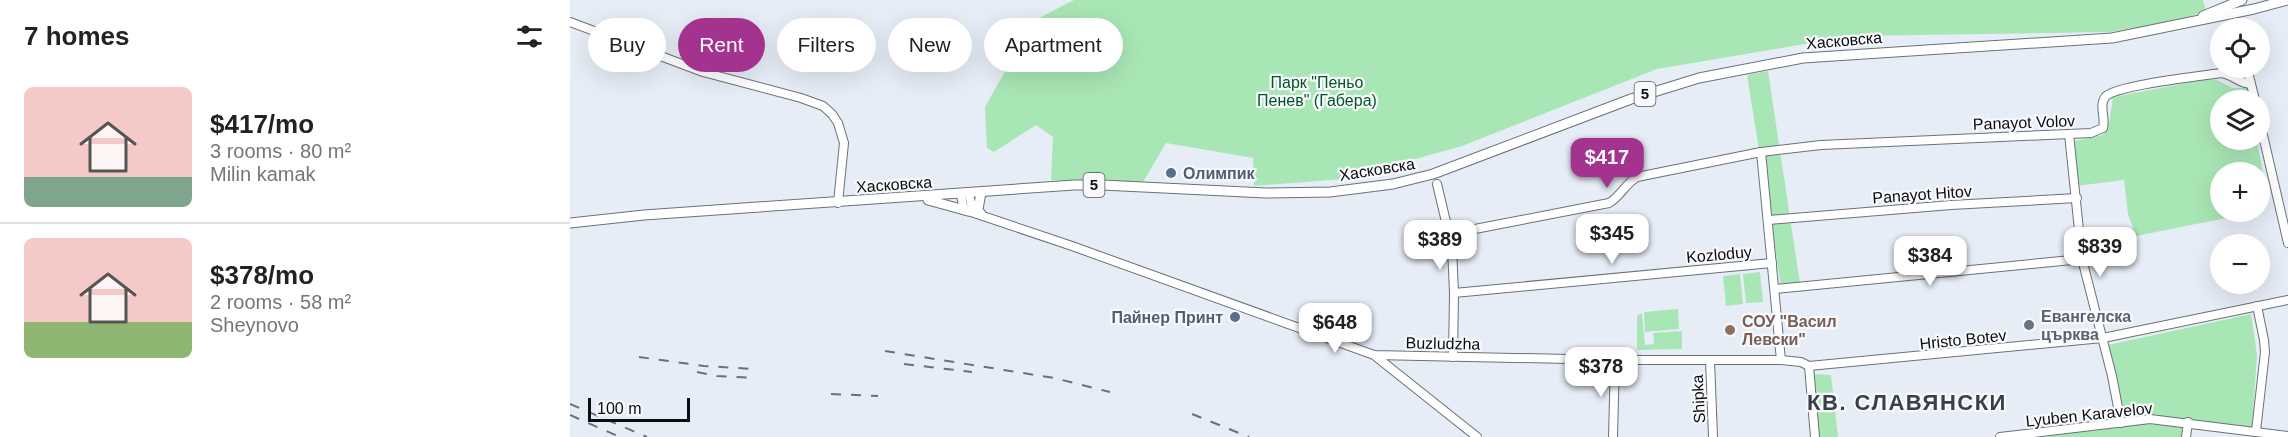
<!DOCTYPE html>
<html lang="en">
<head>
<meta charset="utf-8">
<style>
	body { margin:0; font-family:Arial,sans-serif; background:#f6f6f6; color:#222; height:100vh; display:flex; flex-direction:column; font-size:22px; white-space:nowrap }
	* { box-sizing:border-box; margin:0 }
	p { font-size:20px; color:#767676 }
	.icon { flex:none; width:33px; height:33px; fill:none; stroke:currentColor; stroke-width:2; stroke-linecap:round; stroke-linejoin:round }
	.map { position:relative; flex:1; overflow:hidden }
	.details { display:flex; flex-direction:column; background:#fff; width:570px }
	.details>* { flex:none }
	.hud { position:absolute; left:18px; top:18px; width:570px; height:54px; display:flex; gap:12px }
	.tools { position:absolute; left:1640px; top:18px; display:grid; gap:12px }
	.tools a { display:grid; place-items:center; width:60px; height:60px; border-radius:50%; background:#fff; box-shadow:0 6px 24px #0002; font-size:30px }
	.scale { position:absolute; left:18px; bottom:15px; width:102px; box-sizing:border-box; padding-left:6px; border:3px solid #0b0d10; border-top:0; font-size:16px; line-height:21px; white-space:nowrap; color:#0b0d10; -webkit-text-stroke:4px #f7f9fd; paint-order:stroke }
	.price { position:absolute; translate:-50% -51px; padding:0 14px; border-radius:12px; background:#fff; color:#222; font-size:20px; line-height:39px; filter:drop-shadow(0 2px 3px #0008) }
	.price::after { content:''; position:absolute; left:50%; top:36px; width:18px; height:14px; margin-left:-9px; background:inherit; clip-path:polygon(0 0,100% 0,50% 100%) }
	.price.active { background:#a4338f; color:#fff }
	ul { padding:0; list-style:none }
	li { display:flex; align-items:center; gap:18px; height:150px; padding:0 24px }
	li+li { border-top:2px solid #e0e0e0 }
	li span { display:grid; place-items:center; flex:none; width:168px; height:120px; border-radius:9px; color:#555 }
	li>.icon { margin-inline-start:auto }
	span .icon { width:72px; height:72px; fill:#fffc; stroke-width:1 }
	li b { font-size:26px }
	h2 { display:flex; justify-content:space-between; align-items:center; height:72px; padding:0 24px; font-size:26px }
	.pill { padding:0 21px; border-radius:27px; background:#fff; box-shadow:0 6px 24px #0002; font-size:21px; line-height:54px }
	.pill.active { background:#a4338f; color:#fff }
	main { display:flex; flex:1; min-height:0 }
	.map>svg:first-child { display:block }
</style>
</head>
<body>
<main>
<section class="details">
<h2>7 homes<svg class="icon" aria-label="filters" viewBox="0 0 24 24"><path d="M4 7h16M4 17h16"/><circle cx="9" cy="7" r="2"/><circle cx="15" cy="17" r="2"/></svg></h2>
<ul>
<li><span style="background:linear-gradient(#f6c9c9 75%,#7fa58c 0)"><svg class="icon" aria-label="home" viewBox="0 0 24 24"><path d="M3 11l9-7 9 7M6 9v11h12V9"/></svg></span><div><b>$417/mo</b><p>3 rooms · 80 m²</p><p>Milin kamak</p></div></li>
<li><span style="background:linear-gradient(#f6c9c9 70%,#8fb573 0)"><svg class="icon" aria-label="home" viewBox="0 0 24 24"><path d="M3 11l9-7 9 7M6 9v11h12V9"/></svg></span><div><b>$378/mo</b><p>2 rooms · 58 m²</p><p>Sheynovo</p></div></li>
</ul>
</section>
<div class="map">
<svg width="1718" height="437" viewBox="0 0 1718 437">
	<rect width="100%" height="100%" fill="#e6edf6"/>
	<!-- green -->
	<g fill="#a9e6b5">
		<path d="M 504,0 L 1633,0 L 1636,11 L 1605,21 L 1539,32 L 1282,36 L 1087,69 L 892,146 L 773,179 L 684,186 L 683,158 L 596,143 L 573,182 L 558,184 L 481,180 L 483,137 L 466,125 L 424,152 L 417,148 L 415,107 L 463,21 Z"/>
		<path d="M 1198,71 L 1230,284 L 1211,286 L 1177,75 Z"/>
		<path d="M 1643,78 L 1662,88 L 1678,88 L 1680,100 L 1650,100 L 1650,140 L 1687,140 L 1693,173 L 1650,172 L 1650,212 L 1660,212 L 1661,217 L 1566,236 L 1558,214 L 1554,180 L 1506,186 L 1500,142 L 1533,135 L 1539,124 L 1543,97 Z"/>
		<path d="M 1190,272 L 1193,302 L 1176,303 L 1173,274 Z"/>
		<path d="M 1170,274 L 1173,304 L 1156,306 L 1153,276 Z"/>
		<path d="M 1108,309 L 1109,329 L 1075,332 L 1074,312 Z"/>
		<path d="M 1072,313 L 1075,345 L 1084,344 L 1083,333 L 1112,331 L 1112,349 L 1067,350 L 1067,316 Z"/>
		<path d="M 1681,314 L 1687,355 L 1682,428 L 1617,419 L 1614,437 L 1477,437 L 1477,435 L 1555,427 L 1538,345 Z"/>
		<path d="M 1240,374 L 1261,375 L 1268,437 L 1245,437 Z"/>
	</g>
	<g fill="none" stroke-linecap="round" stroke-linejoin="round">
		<!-- minor casing -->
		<g stroke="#6b717a" stroke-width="10">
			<g id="minor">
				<path d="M 0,22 L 133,72 L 231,98 L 253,106 L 262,114 L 268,123 L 274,143 L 268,203"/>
				<path d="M 1677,68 L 1685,100"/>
				<path d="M 1689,118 L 1718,243"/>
				<path d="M 1499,134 L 1512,259 L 1542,376 L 1551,423"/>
				<path d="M 1191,152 L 1211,360"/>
				<path d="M 867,184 L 882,247 L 884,293 L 883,357"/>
				<path d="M 399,194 L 401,203 L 411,213"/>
				<path d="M 391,195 L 393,206 L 398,211 L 502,246 L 804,355 L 1045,360 L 1211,360 L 1231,362 L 1239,366 L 1533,338 L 1718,300"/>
				<path d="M 1199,220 L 1381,205 L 1507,198"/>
				<path d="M 879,234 L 1039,203 C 1051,196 1055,184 1067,177 L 1191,152 L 1251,145 L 1521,133 L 1533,128 C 1536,118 1528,105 1536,96 C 1548,85 1630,76 1651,73 C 1663,74 1669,84 1681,84"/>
				<path d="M 1205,289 L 1512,259"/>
				<path d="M 884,293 L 1202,263"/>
				<path d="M 804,355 L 907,437"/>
				<path d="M 1140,360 L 1143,437"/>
				<path d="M 1239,366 L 1245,437"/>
				<path d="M 1686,431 L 1695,352 L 1694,340 L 1687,306"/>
				<path d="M 1043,437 L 1045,360"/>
				<path d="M 1430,437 L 1580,419 L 1718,436"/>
				<path d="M 1616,437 L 1618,422"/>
			</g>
		</g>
		<!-- major casing -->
		<g stroke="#6b717a" stroke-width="11">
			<g id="major">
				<path d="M 1633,16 L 1672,0"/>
				<path d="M 358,200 L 398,211"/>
				<path d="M 408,209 L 411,193"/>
				<path d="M 0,223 L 74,215 L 504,185 L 532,185 L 696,193 L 760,192 L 823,184 L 863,174 L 1061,99 L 1129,78 L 1233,58 L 1542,38 L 1684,9 L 1717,0"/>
			</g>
		</g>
		<!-- minor -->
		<use href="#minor" stroke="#fff" stroke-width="8"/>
		<!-- major -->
		<use href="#major" stroke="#fff" stroke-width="9"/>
		<!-- rail -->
		<g stroke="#6c7076" stroke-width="2" stroke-dasharray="10 10" stroke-linecap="butt">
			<path d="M 315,351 L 484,378 L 540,392"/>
			<path d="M 69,357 L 134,366 L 184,369"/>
			<path d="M 334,364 L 402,372"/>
			<path d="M 127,372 L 147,376 L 186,378"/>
			<path d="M 261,394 L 308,396"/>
			<path d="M 0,404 L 77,437"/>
			<path d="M 622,414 L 679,437"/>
			<path d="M 0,415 L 50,437"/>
		</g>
	</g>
	<!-- markers -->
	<g fill="#5c6f8a" stroke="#f7f9fd" stroke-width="2">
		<circle cx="601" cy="173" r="6"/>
		<circle cx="665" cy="317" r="6"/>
	</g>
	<circle fill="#6b7280" stroke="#f7f9fd" stroke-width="2" cx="1459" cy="325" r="6"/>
	<circle fill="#8d6e63" stroke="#f7f9fd" stroke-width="2" cx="1160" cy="330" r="6"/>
	<g text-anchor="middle" stroke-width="4.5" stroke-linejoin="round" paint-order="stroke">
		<!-- shield labels -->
		<g fill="#f7f9fd" stroke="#525457" stroke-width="1.5">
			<rect x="1064.5" y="82" width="21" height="24" rx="4.5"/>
			<rect x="513.5" y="173" width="21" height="24" rx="4.5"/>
		</g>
		<g font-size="15" font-weight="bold" fill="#0b0d10">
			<text x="1075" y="99">5</text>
			<text x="524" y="190">5</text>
		</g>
		<!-- street labels -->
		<g font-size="16" fill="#0b0d10" stroke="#f7f9fd">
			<text transform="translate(1274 40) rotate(-5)" y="6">Хасковска</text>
			<text transform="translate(1454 122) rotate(-2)" y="6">Panayot Volov</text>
			<text transform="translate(807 169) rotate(-9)" y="6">Хасковска</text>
			<text transform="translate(324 184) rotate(-4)" y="6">Хасковска</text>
			<text transform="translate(1352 194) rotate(-4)" y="6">Panayot Hitov</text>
			<text transform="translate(1149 254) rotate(-5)" y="6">Kozloduy</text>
			<text transform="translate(1393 339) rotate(-6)" y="6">Hristo Botev</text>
			<text transform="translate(873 343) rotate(1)" y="6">Buzludzha</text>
			<text transform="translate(1128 399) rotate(-93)" y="6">Shipka</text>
			<text transform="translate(1519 414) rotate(-6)" y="6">Lyuben Karavelov</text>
		</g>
		<!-- park labels -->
		<g font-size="16" fill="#025424" stroke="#f7f9fd">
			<text x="747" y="88">Парк "Пеньо<tspan x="747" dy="18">Пенев" (Габера)</tspan></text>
		</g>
		<!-- service labels -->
		<g font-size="16" font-weight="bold" fill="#4e5e75" stroke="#f7f9fd" text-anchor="start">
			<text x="613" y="179">Олимпик</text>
			<text x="653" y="323" text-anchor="end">Пайнер Принт</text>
		</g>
		<!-- worship labels -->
		<g font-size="16" font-weight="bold" fill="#5b616d" stroke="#f7f9fd" text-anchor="start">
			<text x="1471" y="322">Евангелска<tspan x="1471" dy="18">църква</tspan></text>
		</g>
		<!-- education labels -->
		<g font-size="16" font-weight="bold" fill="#785e54" stroke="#f7f9fd" text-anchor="start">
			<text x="1172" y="327">СОУ "Васил<tspan x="1172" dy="18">Левски"</tspan></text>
		</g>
		<!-- district labels -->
		<g font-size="22" font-weight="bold" letter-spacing="1.5" fill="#3b4048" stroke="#f7f9fd">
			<text x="1337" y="410">КВ. СЛАВЯНСКИ</text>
		</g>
	</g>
</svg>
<div class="tools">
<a><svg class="icon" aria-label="locate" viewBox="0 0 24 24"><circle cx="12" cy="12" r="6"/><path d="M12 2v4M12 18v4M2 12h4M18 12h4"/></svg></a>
<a><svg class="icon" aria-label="layers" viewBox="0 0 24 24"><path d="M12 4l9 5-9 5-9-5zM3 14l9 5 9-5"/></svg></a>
<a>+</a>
<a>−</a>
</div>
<div class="scale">100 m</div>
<b class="price active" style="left:1037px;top:189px">$417</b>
<b class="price" style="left:1042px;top:265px">$345</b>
<b class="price" style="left:870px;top:271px">$389</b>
<b class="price" style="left:1530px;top:278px">$839</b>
<b class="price" style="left:1360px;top:287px">$384</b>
<b class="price" style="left:765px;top:354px">$648</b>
<b class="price" style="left:1031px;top:398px">$378</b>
<div class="hud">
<a class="pill">Buy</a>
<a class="pill active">Rent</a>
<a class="pill">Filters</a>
<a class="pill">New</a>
<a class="pill">Apartment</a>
</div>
</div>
</main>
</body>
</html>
